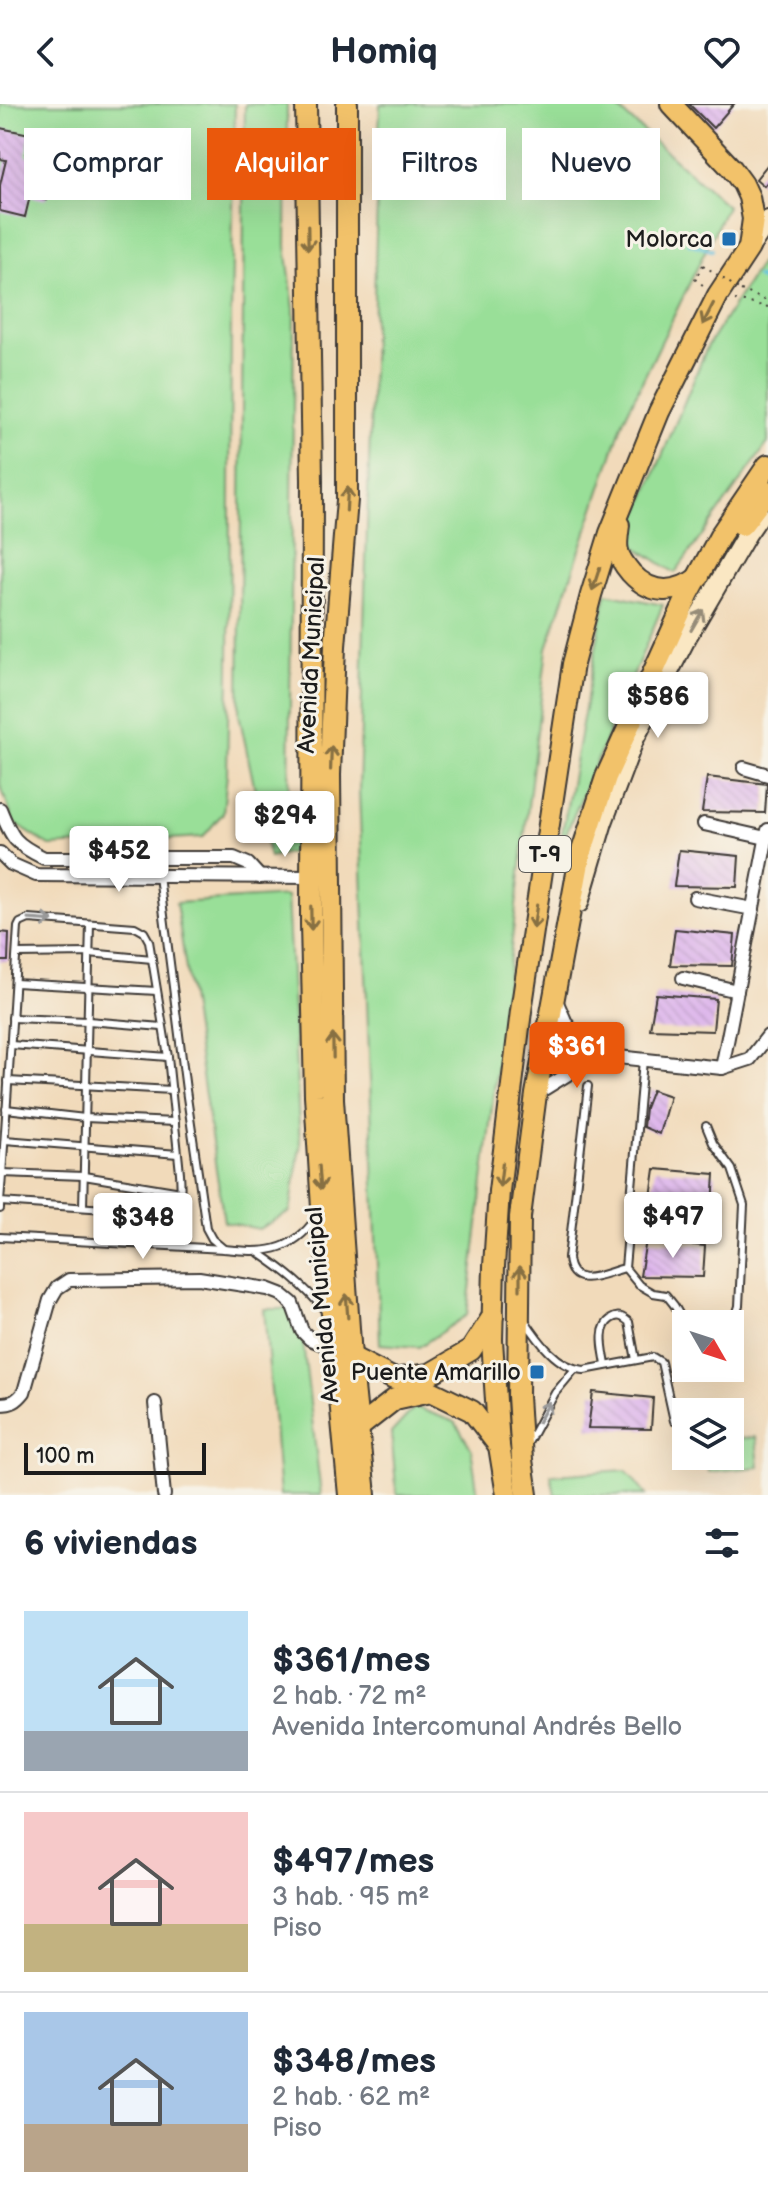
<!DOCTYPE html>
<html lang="es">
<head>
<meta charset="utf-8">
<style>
	body { margin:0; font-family:"Balsamiq Sans",sans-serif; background:#f2f2f3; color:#1f2937; height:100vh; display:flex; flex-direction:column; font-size:30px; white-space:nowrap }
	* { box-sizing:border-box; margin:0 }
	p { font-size:26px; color:#747a83 }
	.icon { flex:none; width:44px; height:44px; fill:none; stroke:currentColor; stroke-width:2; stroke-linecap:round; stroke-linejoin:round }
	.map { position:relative; height:1391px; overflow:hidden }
	.side { display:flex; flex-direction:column; background:#fff; flex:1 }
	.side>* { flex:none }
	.guide { position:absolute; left:24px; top:24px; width:720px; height:72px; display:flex; gap:16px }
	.needle { width:52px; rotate:129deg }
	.fabs { position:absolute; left:672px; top:1206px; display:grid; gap:16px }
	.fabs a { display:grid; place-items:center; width:72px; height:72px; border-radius:0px; background:#fff; box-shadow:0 8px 32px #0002; font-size:40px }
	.scale { position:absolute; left:24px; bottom:20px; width:182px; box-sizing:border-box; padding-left:8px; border:4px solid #1c1c1c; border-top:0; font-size:22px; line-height:28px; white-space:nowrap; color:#1c1c1c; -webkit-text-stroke:6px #f7f3e8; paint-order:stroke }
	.price { position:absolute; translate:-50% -68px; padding:0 18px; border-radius:8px; background:#fff; color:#222; font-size:26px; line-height:52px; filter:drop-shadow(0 2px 4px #0008) }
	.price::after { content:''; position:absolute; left:50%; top:48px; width:24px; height:18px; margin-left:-12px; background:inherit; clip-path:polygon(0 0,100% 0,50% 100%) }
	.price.on { background:#ea580c; color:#fff }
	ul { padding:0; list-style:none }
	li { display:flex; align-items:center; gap:24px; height:200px; padding:0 24px }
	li+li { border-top:2px solid #e0e1e3 }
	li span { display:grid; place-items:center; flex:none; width:224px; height:160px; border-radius:0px; color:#555 }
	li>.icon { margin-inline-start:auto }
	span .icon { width:96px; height:96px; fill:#fffc; stroke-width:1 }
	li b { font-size:34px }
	h2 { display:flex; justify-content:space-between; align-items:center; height:96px; padding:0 24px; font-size:34px }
	.chip { padding:0 28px; border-radius:0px; background:#fff; box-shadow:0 8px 32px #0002; font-size:28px; line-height:72px }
	.chip.on { background:#ea580c; color:#fff }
	header { display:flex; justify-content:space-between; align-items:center; height:104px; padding:0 24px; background:#fff; font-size:36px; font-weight:600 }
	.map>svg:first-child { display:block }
</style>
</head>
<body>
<header><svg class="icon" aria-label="back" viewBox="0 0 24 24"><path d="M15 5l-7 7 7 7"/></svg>Homiq<svg class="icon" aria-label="heart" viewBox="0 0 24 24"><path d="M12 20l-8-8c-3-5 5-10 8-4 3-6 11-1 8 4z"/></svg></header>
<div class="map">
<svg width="768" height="1391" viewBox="0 0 768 1391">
	<defs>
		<pattern id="building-back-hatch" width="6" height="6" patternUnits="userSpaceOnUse" patternTransform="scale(2)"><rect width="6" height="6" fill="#d9acec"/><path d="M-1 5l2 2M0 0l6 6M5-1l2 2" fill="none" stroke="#ba93ca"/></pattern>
	</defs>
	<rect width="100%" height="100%" fill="#f7f3e8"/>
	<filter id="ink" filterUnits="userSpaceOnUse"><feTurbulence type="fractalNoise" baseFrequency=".0125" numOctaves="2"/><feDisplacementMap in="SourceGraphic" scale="16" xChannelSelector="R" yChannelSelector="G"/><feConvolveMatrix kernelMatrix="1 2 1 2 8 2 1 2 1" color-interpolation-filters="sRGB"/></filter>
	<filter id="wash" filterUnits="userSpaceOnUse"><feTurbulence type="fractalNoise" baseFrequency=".006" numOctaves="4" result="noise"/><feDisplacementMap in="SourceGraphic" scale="32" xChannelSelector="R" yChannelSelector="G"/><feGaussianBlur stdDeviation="1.8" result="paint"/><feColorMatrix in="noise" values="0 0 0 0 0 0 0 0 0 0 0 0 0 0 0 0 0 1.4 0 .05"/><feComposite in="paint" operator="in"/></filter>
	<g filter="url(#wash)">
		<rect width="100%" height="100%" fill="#f1daba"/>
		<!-- green -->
		<g fill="#99df98" stroke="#5a7e5a" stroke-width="2">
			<path d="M 0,0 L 235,0 L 231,210 L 229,567 L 227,670 L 223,709 L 203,733 L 50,742 L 14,719 L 0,680 Z"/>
			<path d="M 245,0 L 287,0 L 286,142 L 294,205 L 289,701 L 304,745 L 269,753 L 239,610 Z"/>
			<path d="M 380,0 L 613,0 L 727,102 L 624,315 L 547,544 L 467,1211 L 419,1243 L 380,1240 L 359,686 Z"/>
			<path d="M 768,147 L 768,339 L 675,469 L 627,437 L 707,243 Z"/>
			<path d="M 606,489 L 663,501 L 559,746 Z"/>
			<path d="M 287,792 L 300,1042 L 290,1108 L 259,1125 L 224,1118 L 176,799 Z"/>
			<path d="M 264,1205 L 299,1205 L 321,1391 L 280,1391 Z"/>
			<path d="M 415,1303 L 455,1318 L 471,1344 L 478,1391 L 397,1391 L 391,1329 Z"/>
			<path d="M 756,1333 L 759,1363 L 708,1368 L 706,1352 L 730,1352 L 730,1336 Z"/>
			<path d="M 626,1366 L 646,1391 L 555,1391 L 551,1371 Z"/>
		</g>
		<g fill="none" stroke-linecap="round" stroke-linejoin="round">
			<!-- stream -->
			<g stroke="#5ec0dd" stroke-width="4">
				<path d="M 689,139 L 712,146"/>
				<path d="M 757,173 L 768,179"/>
			</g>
		</g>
		<g id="blocks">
			<!-- building -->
			<g fill="url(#building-back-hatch)">
				<path d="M 689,0 L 734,0 L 713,24 Z"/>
				<path d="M 0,24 L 30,30 L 26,52 L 55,59 L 46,96 L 30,92 L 25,113 L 0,107 L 0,81 L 6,56 L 0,55 Z"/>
				<path d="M 768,60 L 768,77 L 764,82 L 756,75 Z"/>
				<path d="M 707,673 L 767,680 L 765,709 L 702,708 Z"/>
				<path d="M 679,746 L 739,752 L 737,783 L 674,782 Z"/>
				<path d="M 675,825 L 735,831 L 732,862 L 670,861 Z"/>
				<path d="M 0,828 L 9,829 L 8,857 L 0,857 Z"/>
				<path d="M 656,890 L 716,895 L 713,927 L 650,925 Z"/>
				<path d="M 652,986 L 670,992 L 659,1030 L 643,1023 L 645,1004 Z"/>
				<path d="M 655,1065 L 715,1070 L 713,1102 L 650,1100 Z"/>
				<path d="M 646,1136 L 705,1142 L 703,1173 L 640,1172 Z"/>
				<path d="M 593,1288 L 653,1294 L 651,1325 L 588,1324 Z"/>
			</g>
		</g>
	</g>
	<g filter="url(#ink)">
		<use href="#blocks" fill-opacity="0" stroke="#3c3834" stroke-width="2"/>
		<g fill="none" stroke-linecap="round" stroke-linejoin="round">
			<!-- service casing -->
			<g stroke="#3c3834" stroke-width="10">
				<g id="service">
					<path d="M 159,772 L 186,986 L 206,1124 L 212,1135 L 224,1145"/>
					<path d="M 17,850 L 89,849 L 152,855"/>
					<path d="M 15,879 L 157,887"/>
					<path d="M 12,914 L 88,917 L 162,923"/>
					<path d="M 11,941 L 168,953"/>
					<path d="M 643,956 L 625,1164 L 639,1181 L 653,1189 L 666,1191 L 674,1201 L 686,1222"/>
					<path d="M 8,977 L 172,986"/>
					<path d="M 588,982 L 568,1154 C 571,1188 603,1169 625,1164"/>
					<path d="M 6,1005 L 85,1014 L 175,1018"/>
					<path d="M 706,1022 L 713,1039 L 732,1065 L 744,1101 L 739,1202 L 736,1211 L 725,1220"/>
					<path d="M 5,1036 L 178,1050"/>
					<path d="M 2,1069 L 84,1072 L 181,1088"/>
					<path d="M 83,1103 L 90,820"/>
					<path d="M 0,1105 L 0,1098 C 7,1006 12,915 18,823 L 20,819 L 29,815 L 135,823 L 144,828 L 149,837 L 168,953 L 180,1069 C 181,1083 182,1096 173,1108 L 166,1109 L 0,1098"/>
					<path d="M 0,1133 L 224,1145 C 263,1149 291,1150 316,1114"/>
					<path d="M 259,1149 C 284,1166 306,1183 325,1207"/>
					<path d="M 524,1215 C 538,1236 557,1264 584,1266 L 653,1253 L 661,1258 L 674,1317"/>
					<path d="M 606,1261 C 604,1247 597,1224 611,1215 C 618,1210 623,1213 629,1218 L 636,1256"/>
					<path d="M 528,1339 L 555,1289 L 575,1265"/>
				</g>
			</g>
			<!-- minor casing -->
			<g stroke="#3c3834" stroke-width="16">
				<g id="minor">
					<path d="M 744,664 L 768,671"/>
					<path d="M 0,705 C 12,735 15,740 44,754 L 234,754 L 248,760 L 260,773"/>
					<path d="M 704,720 L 766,734"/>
					<path d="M 0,749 L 11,760 L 36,771 L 311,773"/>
					<path d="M 695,794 L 753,805"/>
					<path d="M 683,874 L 737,887"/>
					<path d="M 555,894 L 566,919 L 580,936 L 599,951 L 722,964 L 750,955 L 768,932"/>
					<path d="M 722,964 L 768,726"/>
					<path d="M 536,990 L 599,951"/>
					<path d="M 155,1299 L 164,1391"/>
					<path d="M 0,1300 C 12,1300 17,1297 24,1288 L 50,1196 L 57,1184 L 69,1176 L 199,1174 L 268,1185 L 281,1190 L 292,1199 L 302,1227 L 310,1235 L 335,1245"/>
				</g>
			</g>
			<!-- secondary casing -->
			<g stroke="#3c3834" stroke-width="22">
				<g id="secondary">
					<path d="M 750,143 L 768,116"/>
					<path d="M 579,799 L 603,718 L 634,636 L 687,533 L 747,430 L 760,411"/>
				</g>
			</g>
			<!-- trunk casing -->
			<g stroke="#3c3834" stroke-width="24">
				<g id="trunk">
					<path d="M 306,0 L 312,376 L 311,820 L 315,991 L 322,1104 L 349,1391"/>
					<path d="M 347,0 L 347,396 L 335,542 L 330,671 L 333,995 L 351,1253 L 365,1391"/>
					<path d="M 619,421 C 618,429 616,440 618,447 C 619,454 626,463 631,469 C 651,491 675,491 699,473"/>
					<path d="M 742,421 L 768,387"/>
					<path d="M 351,1253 L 394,1275 L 430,1270 L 471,1246 L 493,1212"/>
					<path d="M 358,1324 L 395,1295 L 431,1287 L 472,1307 L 499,1342"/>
					<path d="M 507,1391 L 499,1342 L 492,1236 L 494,1162 L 499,1087 L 521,907 L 573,560 L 591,491 L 610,429 L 659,308 L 718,191 L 749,144 L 753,115 L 749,93 L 743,80 L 732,65 L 671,0"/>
					<path d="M 527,1391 L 522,1356 L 518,1292 L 520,1113 L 536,990 L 580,753 L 606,673 L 689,489 L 721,430 L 768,361"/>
				</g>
			</g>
			<!-- path -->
			<g stroke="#3c3834" stroke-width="2" stroke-dasharray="2 6" stroke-linecap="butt">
				<path d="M 703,161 L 695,175 L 704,182"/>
				<path d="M 741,186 L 765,196 L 767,203"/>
				<path d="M 735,196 L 768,203"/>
			</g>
			<!-- service -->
			<use href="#service" stroke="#fff" stroke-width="6"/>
			<!-- minor -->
			<use href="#minor" stroke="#fff" stroke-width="12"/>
			<!-- secondary -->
			<use href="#secondary" stroke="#fae7c3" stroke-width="18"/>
			<!-- trunk -->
			<use href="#trunk" stroke="#f2c26a" stroke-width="20"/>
			<!-- path-bridge -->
			<path stroke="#3c3834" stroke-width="2" stroke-dasharray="2 6" stroke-linecap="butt" d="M 703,161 L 740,186"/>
		</g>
		<!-- one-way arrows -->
		<defs><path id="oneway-shaft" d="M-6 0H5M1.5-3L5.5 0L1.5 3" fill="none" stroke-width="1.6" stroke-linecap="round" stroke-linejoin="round" transform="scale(2)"/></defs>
		<g stroke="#876f43">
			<use href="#oneway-shaft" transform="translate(308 134) rotate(89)"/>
			<use href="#oneway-shaft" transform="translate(708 210) rotate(117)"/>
			<use href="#oneway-shaft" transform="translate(347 395) rotate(-87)"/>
			<use href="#oneway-shaft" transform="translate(596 475) rotate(108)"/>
			<use href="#oneway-shaft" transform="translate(331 654) rotate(-88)"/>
			<use href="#oneway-shaft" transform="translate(535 813) rotate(98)"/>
			<use href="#oneway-shaft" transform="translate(311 814) rotate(89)"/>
			<use href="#oneway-shaft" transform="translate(333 942) rotate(-91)"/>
			<use href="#oneway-shaft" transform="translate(501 1071) rotate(97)"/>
			<use href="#oneway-shaft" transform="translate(320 1074) rotate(86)"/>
			<use href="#oneway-shaft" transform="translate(520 1174) rotate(-90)"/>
			<use href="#oneway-shaft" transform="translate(347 1202) rotate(-94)"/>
		</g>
		<use stroke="#968c78" href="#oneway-shaft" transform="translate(697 516) rotate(-60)"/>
		<g stroke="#999">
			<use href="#oneway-shaft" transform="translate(41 816) rotate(4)"/>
			<use href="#oneway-shaft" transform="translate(544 1308) rotate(-61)"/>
		</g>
	</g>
	<!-- markers -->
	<g fill="#1f6fb2" stroke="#f7f3e8" stroke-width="3">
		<rect x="721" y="127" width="16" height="16" rx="4"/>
		<rect x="529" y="1260" width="16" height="16" rx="4"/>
	</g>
	<g text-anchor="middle" stroke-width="6" stroke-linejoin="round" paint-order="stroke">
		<!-- shield labels -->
		<rect fill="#f7f3e8" stroke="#5e5c59" stroke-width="2" x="519" y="732" width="52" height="36" rx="6"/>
		<g font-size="22" font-weight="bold" fill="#1c1c1c">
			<text x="545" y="758">T-9</text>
		</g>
		<!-- poi labels -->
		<g font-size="24" fill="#1c1c1c" stroke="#f7f3e8" text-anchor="end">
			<text x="713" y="143">Molorca</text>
			<text x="521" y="1276">Puente Amarillo</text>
		</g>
		<!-- street labels -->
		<g font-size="24" fill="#1c1c1c" stroke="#f7f3e8">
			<text transform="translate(311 551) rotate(-87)" y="8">Avenida Municipal</text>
			<text transform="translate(322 1201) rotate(-95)" y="8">Avenida Municipal</text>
		</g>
	</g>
</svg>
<div class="fabs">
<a><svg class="needle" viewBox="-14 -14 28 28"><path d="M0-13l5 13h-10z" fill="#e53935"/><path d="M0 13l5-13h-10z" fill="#747a83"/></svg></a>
<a><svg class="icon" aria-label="layers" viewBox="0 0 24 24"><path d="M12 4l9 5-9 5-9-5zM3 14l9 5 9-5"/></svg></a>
</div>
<div class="scale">100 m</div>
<b class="price" style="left:658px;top:636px">$586</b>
<b class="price" style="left:285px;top:755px">$294</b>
<b class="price" style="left:119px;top:790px">$452</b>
<b class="price on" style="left:577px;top:986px">$361</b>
<b class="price" style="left:673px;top:1156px">$497</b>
<b class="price" style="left:143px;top:1157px">$348</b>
<div class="guide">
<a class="chip">Comprar</a>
<a class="chip on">Alquilar</a>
<a class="chip">Filtros</a>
<a class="chip">Nuevo</a>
</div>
</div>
<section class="side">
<h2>6 viviendas<svg class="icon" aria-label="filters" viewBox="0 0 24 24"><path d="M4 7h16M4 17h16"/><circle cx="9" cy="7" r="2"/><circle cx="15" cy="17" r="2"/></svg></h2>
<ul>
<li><span style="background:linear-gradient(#bfe0f5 75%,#9aa5b1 0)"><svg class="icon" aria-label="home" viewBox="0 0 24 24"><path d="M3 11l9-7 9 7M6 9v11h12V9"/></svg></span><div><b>$361/mes</b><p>2 hab. · 72 m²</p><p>Avenida Intercomunal Andrés Bello</p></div></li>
<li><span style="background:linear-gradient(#f6c9c9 70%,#c2b280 0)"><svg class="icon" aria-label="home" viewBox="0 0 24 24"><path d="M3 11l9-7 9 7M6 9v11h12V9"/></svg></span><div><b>$497/mes</b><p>3 hab. · 95 m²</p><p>Piso</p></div></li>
<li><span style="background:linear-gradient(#a9c7e8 70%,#b9a48a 0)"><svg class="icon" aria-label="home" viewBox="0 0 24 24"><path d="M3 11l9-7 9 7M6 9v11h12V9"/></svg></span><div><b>$348/mes</b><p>2 hab. · 62 m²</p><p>Piso</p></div></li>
</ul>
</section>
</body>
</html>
